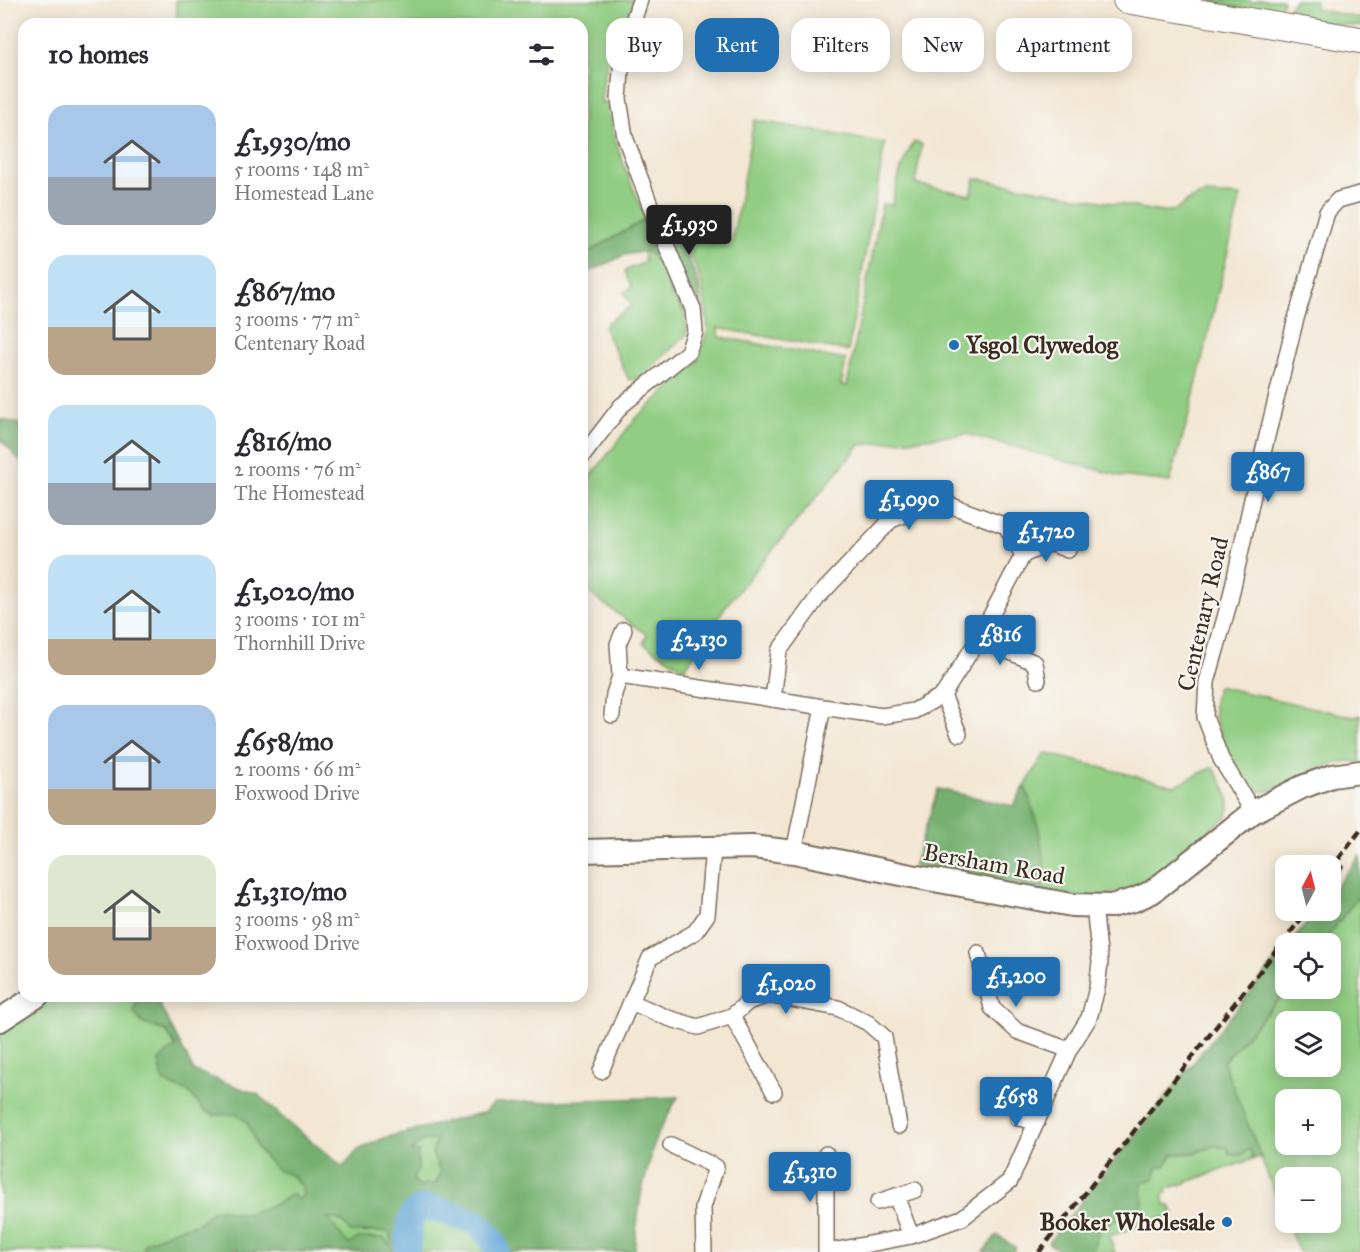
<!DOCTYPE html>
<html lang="en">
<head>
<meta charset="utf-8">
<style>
	body { margin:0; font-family:"IM FELL Great Primer",serif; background:#f2f2f3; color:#2b2b33; height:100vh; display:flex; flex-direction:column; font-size:22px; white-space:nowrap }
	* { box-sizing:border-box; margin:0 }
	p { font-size:20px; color:#7c7c81 }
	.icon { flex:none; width:33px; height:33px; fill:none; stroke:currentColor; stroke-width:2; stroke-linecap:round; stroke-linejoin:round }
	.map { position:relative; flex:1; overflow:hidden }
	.sheet { position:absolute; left:18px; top:18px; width:570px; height:984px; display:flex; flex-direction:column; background:#fff; border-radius:18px; box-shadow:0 3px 15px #0003 }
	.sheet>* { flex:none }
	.top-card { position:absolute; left:606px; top:18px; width:570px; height:54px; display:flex; gap:12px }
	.needle { width:39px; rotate:7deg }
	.tools { position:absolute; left:1275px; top:855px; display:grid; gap:12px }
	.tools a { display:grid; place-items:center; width:66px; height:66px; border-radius:12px; background:#fff; box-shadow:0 3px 15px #0003; font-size:30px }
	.price { position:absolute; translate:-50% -51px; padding:0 14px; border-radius:6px; background:#1f6fb2; color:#fff; font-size:20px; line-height:39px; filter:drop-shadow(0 2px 3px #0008) }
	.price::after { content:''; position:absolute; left:50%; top:36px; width:18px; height:14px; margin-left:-9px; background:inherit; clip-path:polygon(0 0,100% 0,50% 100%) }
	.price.on { background:#222; color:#fff }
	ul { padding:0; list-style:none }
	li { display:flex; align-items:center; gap:18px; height:150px; padding:0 30px }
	li span { display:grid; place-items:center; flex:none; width:168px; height:120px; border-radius:18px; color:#555 }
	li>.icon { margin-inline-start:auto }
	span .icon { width:72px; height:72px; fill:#fffc; stroke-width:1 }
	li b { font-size:26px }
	h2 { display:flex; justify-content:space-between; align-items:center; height:72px; padding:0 30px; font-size:26px }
	.chip { padding:0 21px; border-radius:18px; background:#fff; box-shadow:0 3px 15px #0003; font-size:21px; line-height:54px }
	.chip.on { background:#1f6fb2; color:#fff }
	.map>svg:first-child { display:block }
</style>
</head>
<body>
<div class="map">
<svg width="1360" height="1252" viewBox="0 0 1360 1252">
	<rect width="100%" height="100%" fill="#f6f6f2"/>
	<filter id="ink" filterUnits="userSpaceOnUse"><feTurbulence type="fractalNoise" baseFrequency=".0167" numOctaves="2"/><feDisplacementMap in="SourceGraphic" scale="12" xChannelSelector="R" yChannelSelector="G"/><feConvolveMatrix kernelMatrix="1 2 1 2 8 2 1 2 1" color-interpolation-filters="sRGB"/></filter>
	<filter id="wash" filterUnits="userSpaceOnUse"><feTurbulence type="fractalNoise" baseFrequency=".008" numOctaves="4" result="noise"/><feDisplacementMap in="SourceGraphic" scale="24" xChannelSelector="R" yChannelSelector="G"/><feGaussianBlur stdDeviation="1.35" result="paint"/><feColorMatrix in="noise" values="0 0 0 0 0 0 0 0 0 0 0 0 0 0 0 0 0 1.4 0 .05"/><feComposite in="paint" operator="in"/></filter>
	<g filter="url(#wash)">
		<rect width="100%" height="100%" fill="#f3e7d3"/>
		<!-- green -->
		<g fill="#91cd82" stroke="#667c50" stroke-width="1.5" fill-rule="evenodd">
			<path d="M 176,0 L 634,0 L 620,42 L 615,40 C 607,61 602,80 601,102 L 608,103 C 612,143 631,182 646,219 L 582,256 L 582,24 L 177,24 Z"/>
			<path d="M 1210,0 L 1241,0 L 1256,2 L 1257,0 L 1283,0 L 1278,15 L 1212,2 Z"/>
			<path d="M 1294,0 L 1316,0 L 1315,9 L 1360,18 L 1360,27 L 1292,17 L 1288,9 Z"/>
			<path d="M 754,120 L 885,143 L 848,351 L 717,328 L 720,337 L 846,360 L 841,385 L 847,386 L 882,204 L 892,205 C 896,182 902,162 914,142 L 922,144 L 915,184 L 971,195 L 975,178 L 1162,212 L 1176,210 L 1188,201 L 1204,194 L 1241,196 L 1189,415 L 1170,482 L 1120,476 L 966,434 L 860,445 L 725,607 L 685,669 L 643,643 L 647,635 L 582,588 L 582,488 L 635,419 L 697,363 L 708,329 L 702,283 L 682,234 L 732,242 Z"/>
			<path d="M 646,251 L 660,262 L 671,293 L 682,310 L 684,310 L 687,334 L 640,378 L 629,380 L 604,328 L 608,322 L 631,306 L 624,292 L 632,288 L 625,271 L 645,262 L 643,252 Z"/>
			<path d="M 1217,686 L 1354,717 L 1360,715 L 1360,763 C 1351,760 1342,761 1333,764 C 1312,769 1265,805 1247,786 C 1239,778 1236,766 1231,757 C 1226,746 1219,735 1216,723 C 1212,711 1214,698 1217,686 Z"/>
			<path d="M 1045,753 L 1174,786 L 1213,767 C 1222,784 1234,797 1227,816 L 1169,866 L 1144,884 L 1105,896 L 1079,897 L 1041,890 L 1038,825 L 1025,786 Z"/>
			<path d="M 1360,891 L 1360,1252 L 1299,1252 L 1287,1223 L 1330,1222 L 1330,1178 L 1286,1178 L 1285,1219 L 1223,1062 L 1288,989 L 1330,988 L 1330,944 L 1323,943 ZM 1286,1022 L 1330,1022 L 1330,1066 L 1286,1066 ZM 1286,1100 L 1330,1100 L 1330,1144 L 1286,1144 Z"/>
			<path d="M 54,996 L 140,996 L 133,1011 L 142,1023 L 166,1031 L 176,1046 L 163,1081 L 190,1093 L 203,1110 L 214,1115 L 236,1114 L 247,1122 L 258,1149 L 277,1170 L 291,1175 L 302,1186 L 303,1195 L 299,1201 L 292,1194 L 276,1204 L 251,1213 L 234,1213 L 222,1209 L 212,1211 L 199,1223 L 145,1243 L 143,1252 L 0,1252 L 0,1033 Z"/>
			<path d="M 423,1140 L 437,1140 L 432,1153 L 440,1171 L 437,1184 L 426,1184 L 419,1187 L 413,1179 L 418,1152 L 411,1151 Z"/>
			<path d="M 1214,1146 L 1250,1149 L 1253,1159 L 1167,1189 L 1168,1192 L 1163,1194 L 1165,1205 L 1170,1206 L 1174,1215 L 1109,1236 L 1115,1252 L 1091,1252 L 1102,1226 L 1115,1220 L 1131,1219 L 1142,1182 L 1158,1167 L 1165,1166 L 1173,1154 L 1194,1153 Z"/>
			<path d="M 423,1212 L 454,1219 L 489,1243 L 492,1252 L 411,1252 C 412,1236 409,1224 423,1212 Z"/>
			<path d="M 326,1218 L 337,1219 L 364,1233 L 381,1231 L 390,1233 L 397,1248 L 402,1248 L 402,1252 L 396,1252 L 384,1238 L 349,1245 C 340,1236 335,1226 326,1218 Z"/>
		</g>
		<!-- forest -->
		<g fill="#74b070" stroke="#586d47" stroke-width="1.5" fill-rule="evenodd">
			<path d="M 641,207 L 664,209 L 672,217 L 699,285 L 702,310 L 682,310 L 671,293 L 660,262 L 646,251 L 625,255 L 582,275 L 582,256 L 646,219 Z"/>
			<path d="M 0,419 L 24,425 L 24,465 L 0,439 Z"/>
			<path d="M 1025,786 L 1038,825 L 1046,873 L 1041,890 L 913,867 L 938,789 L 1013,806 Z"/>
			<path d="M 1360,856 L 1360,894 L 1323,943 L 1290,943 L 1317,911 L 1330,910 L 1331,893 Z"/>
			<path d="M 1285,949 L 1286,988 L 1288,989 L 1223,1062 L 1261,1157 L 1253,1159 L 1250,1149 C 1243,1155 1238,1156 1228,1154 L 1228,1148 L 1214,1146 L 1194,1153 L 1173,1154 L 1165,1166 L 1158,1167 L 1154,1179 L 1142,1182 L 1143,1210 L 1131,1219 L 1115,1220 L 1102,1226 L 1091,1252 L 1061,1252 L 1048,1243 Z"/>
			<path d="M 140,996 L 155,996 L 194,1071 L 259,1095 L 283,1118 L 343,1167 L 358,1150 L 384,1138 L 485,1112 L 494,1103 L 678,1097 L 656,1137 L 641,1194 L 635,1240 L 635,1252 L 503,1252 L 501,1247 L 475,1225 L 465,1214 L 456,1209 L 438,1208 L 428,1204 L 423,1212 L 415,1219 L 405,1214 L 402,1218 L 402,1248 L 397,1248 L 390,1240 L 390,1233 C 377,1230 364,1233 350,1232 C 345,1222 339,1219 327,1218 C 335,1226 340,1237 349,1244 L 358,1238 L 384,1238 L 396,1252 L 237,1252 L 237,1249 L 223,1252 L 143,1252 L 145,1243 L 174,1230 L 199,1223 L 212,1211 L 222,1209 L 234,1213 L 251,1213 L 276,1204 L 292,1194 L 299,1200 L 303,1195 L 302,1186 L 291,1175 L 277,1170 L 258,1149 L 247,1122 L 236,1114 L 214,1115 L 203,1110 L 190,1093 L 163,1081 L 159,1060 L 176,1046 L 166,1031 L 142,1023 L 133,1011 ZM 423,1140 L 437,1140 L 432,1153 L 440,1171 L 437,1184 L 426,1184 L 419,1187 L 413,1179 L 418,1170 L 418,1152 L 411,1151 Z"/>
			<path d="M 997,1235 L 1016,1248 L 1013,1252 L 983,1252 Z"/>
		</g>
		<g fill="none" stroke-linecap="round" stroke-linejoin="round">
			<!-- river -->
			<path stroke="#62a8d8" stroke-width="26" d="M 407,1252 L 410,1222 L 413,1214 L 419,1209 L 427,1207 L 476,1222 L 489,1235 L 493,1241 L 497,1252"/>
		</g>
	</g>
	<g filter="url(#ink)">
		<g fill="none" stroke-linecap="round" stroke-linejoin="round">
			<!-- street casing -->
			<g stroke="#7b6c5d" stroke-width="18">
				<g id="street">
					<path d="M 582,457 L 621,406 L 688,352 L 695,332 L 693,309 L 656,221 L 625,137 L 619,99 L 622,56 L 640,0"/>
					<path d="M 1023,555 L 1050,543 L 1068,550"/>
					<path d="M 979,638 L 1035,663 L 1038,680"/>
					<path d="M 620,676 L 773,699"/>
					<path d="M 943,695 L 959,734"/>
					<path d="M 612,715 L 614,694 L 620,676 L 618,644 L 624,630"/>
					<path d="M 1253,812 L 1221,759 L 1205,717 L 1207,682 L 1230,600 L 1256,481 L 1295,322 L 1327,212 L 1338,200 L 1360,194"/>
					<path d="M 794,852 L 823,707 L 773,699 L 779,651 L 818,597 L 891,520 L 933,504 L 947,504 L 1006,526 L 1023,555 L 979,638 L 943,695 L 914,711 L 882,716 L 823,707"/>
					<path d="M 978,953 L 992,1008 L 1017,1031 L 1069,1050"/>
					<path d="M 984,974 L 1001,970"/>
					<path d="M 631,1002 L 668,1018 L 698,1027 L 732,1016 L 748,1002 L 768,995 L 838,1008 L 868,1023 L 884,1037 L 899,1126"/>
					<path d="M 732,1016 L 774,1092"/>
					<path d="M 601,1071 L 631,1002 L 650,958 L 695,932 L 707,915 L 713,849"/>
					<path d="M 1018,1118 L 1037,1122"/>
					<path d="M 671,1145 L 716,1167 L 703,1207 L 704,1252"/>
					<path d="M 896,1196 L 911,1236"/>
					<path d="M 878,1202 L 915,1190"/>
					<path d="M 826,1252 L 826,1154"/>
					<path d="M 827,1252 L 911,1236 L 962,1218 L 1010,1181 L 1069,1050 L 1089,1018 L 1097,988 L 1100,962 L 1094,906"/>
				</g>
			</g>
			<!-- secondary casing -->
			<g stroke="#7b6c5d" stroke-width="26">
				<g id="secondary">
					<path d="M 582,851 L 752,847 L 794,852 L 906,875 L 1072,905 L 1111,906 L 1134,900 L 1152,892 L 1253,812 L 1302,787 L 1332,776 L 1360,772"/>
					<path d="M 0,1020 L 37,996"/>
				</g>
			</g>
			<!-- primary casing -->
			<g stroke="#7b6c5d" stroke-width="28">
				<path id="primary" d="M 1126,0 L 1360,40"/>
			</g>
			<!-- street -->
			<use href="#street" stroke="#fff" stroke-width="15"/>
			<!-- secondary -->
			<use href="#secondary" stroke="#fff" stroke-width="22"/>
			<!-- primary -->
			<use href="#primary" stroke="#fff" stroke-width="26"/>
			<!-- rail -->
			<g stroke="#3b2a1e" stroke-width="4.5" stroke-dasharray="9 4.5" stroke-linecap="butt">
				<path d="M 1330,870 L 1360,831"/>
				<path d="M 1330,882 L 1343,865"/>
				<path d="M 1039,1252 L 1308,910"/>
			</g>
		</g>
	</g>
	<!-- markers -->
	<g fill="#1f6fb2" stroke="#f6f6f2" stroke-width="2">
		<circle cx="954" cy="345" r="6"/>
		<circle cx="1227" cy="1222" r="6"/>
	</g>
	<g text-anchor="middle" stroke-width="4.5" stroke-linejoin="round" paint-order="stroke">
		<!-- poi labels -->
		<g font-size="24" font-weight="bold" fill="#3b2a1e" stroke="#f6f6f2" text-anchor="start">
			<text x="966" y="353">Ysgol Clywedog</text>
			<text x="1215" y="1230" text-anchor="end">Booker Wholesale</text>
		</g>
		<!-- street labels -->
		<g font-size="24" fill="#3b2a1e" stroke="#f6f6f2">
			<text transform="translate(1203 614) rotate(-77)" y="8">Centenary Road</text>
			<text transform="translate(994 864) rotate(10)" y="8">Bersham Road</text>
		</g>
	</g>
</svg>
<div class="tools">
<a><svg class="needle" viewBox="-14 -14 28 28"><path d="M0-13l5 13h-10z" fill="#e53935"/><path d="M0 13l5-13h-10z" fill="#7c7c81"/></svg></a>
<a><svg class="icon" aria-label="locate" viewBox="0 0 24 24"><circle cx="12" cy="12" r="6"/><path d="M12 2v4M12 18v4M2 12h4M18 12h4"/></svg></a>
<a><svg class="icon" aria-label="layers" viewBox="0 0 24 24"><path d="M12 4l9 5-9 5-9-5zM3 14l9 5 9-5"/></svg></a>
<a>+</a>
<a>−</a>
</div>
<b class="price on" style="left:689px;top:256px">£1,930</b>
<b class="price" style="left:1268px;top:503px">£867</b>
<b class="price" style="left:909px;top:531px">£1,090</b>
<b class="price" style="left:1046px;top:563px">£1,720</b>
<b class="price" style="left:1000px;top:666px">£816</b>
<b class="price" style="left:699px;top:671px">£2,130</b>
<b class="price" style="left:1016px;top:1008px">£1,200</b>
<b class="price" style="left:786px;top:1015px">£1,020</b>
<b class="price" style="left:1016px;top:1128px">£658</b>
<b class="price" style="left:810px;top:1203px">£1,310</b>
<div class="top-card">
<a class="chip">Buy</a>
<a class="chip on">Rent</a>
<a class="chip">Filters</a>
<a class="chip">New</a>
<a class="chip">Apartment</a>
</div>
<section class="sheet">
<h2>10 homes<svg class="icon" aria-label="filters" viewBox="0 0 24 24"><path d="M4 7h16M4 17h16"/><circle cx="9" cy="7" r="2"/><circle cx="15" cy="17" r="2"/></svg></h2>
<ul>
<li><span style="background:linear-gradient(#a9c7e8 60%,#9aa5b1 0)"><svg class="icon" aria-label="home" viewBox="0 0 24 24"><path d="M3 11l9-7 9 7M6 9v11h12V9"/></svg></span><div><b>£1,930/mo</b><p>5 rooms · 148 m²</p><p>Homestead Lane</p></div></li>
<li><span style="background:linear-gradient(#bfe0f5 60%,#b9a48a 0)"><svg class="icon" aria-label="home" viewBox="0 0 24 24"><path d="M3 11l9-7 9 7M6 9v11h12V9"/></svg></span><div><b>£867/mo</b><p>3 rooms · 77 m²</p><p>Centenary Road</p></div></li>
<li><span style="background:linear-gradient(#bfe0f5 65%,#9aa5b1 0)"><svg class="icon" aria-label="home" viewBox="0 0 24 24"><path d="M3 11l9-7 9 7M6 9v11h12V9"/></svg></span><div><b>£816/mo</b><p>2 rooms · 76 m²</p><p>The Homestead</p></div></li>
<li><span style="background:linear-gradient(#bfe0f5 70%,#b9a48a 0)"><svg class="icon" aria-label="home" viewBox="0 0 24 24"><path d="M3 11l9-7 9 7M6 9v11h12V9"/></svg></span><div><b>£1,020/mo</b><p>3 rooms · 101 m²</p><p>Thornhill Drive</p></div></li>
<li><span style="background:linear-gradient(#a9c7e8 70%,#b9a48a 0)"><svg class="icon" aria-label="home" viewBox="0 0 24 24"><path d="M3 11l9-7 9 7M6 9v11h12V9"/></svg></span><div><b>£658/mo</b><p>2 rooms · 66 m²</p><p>Foxwood Drive</p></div></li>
<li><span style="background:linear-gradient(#dfe7d0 60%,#b9a48a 0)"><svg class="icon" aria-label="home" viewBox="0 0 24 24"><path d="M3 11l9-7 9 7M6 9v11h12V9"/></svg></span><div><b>£1,310/mo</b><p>3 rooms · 98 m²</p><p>Foxwood Drive</p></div></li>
</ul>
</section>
</div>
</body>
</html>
